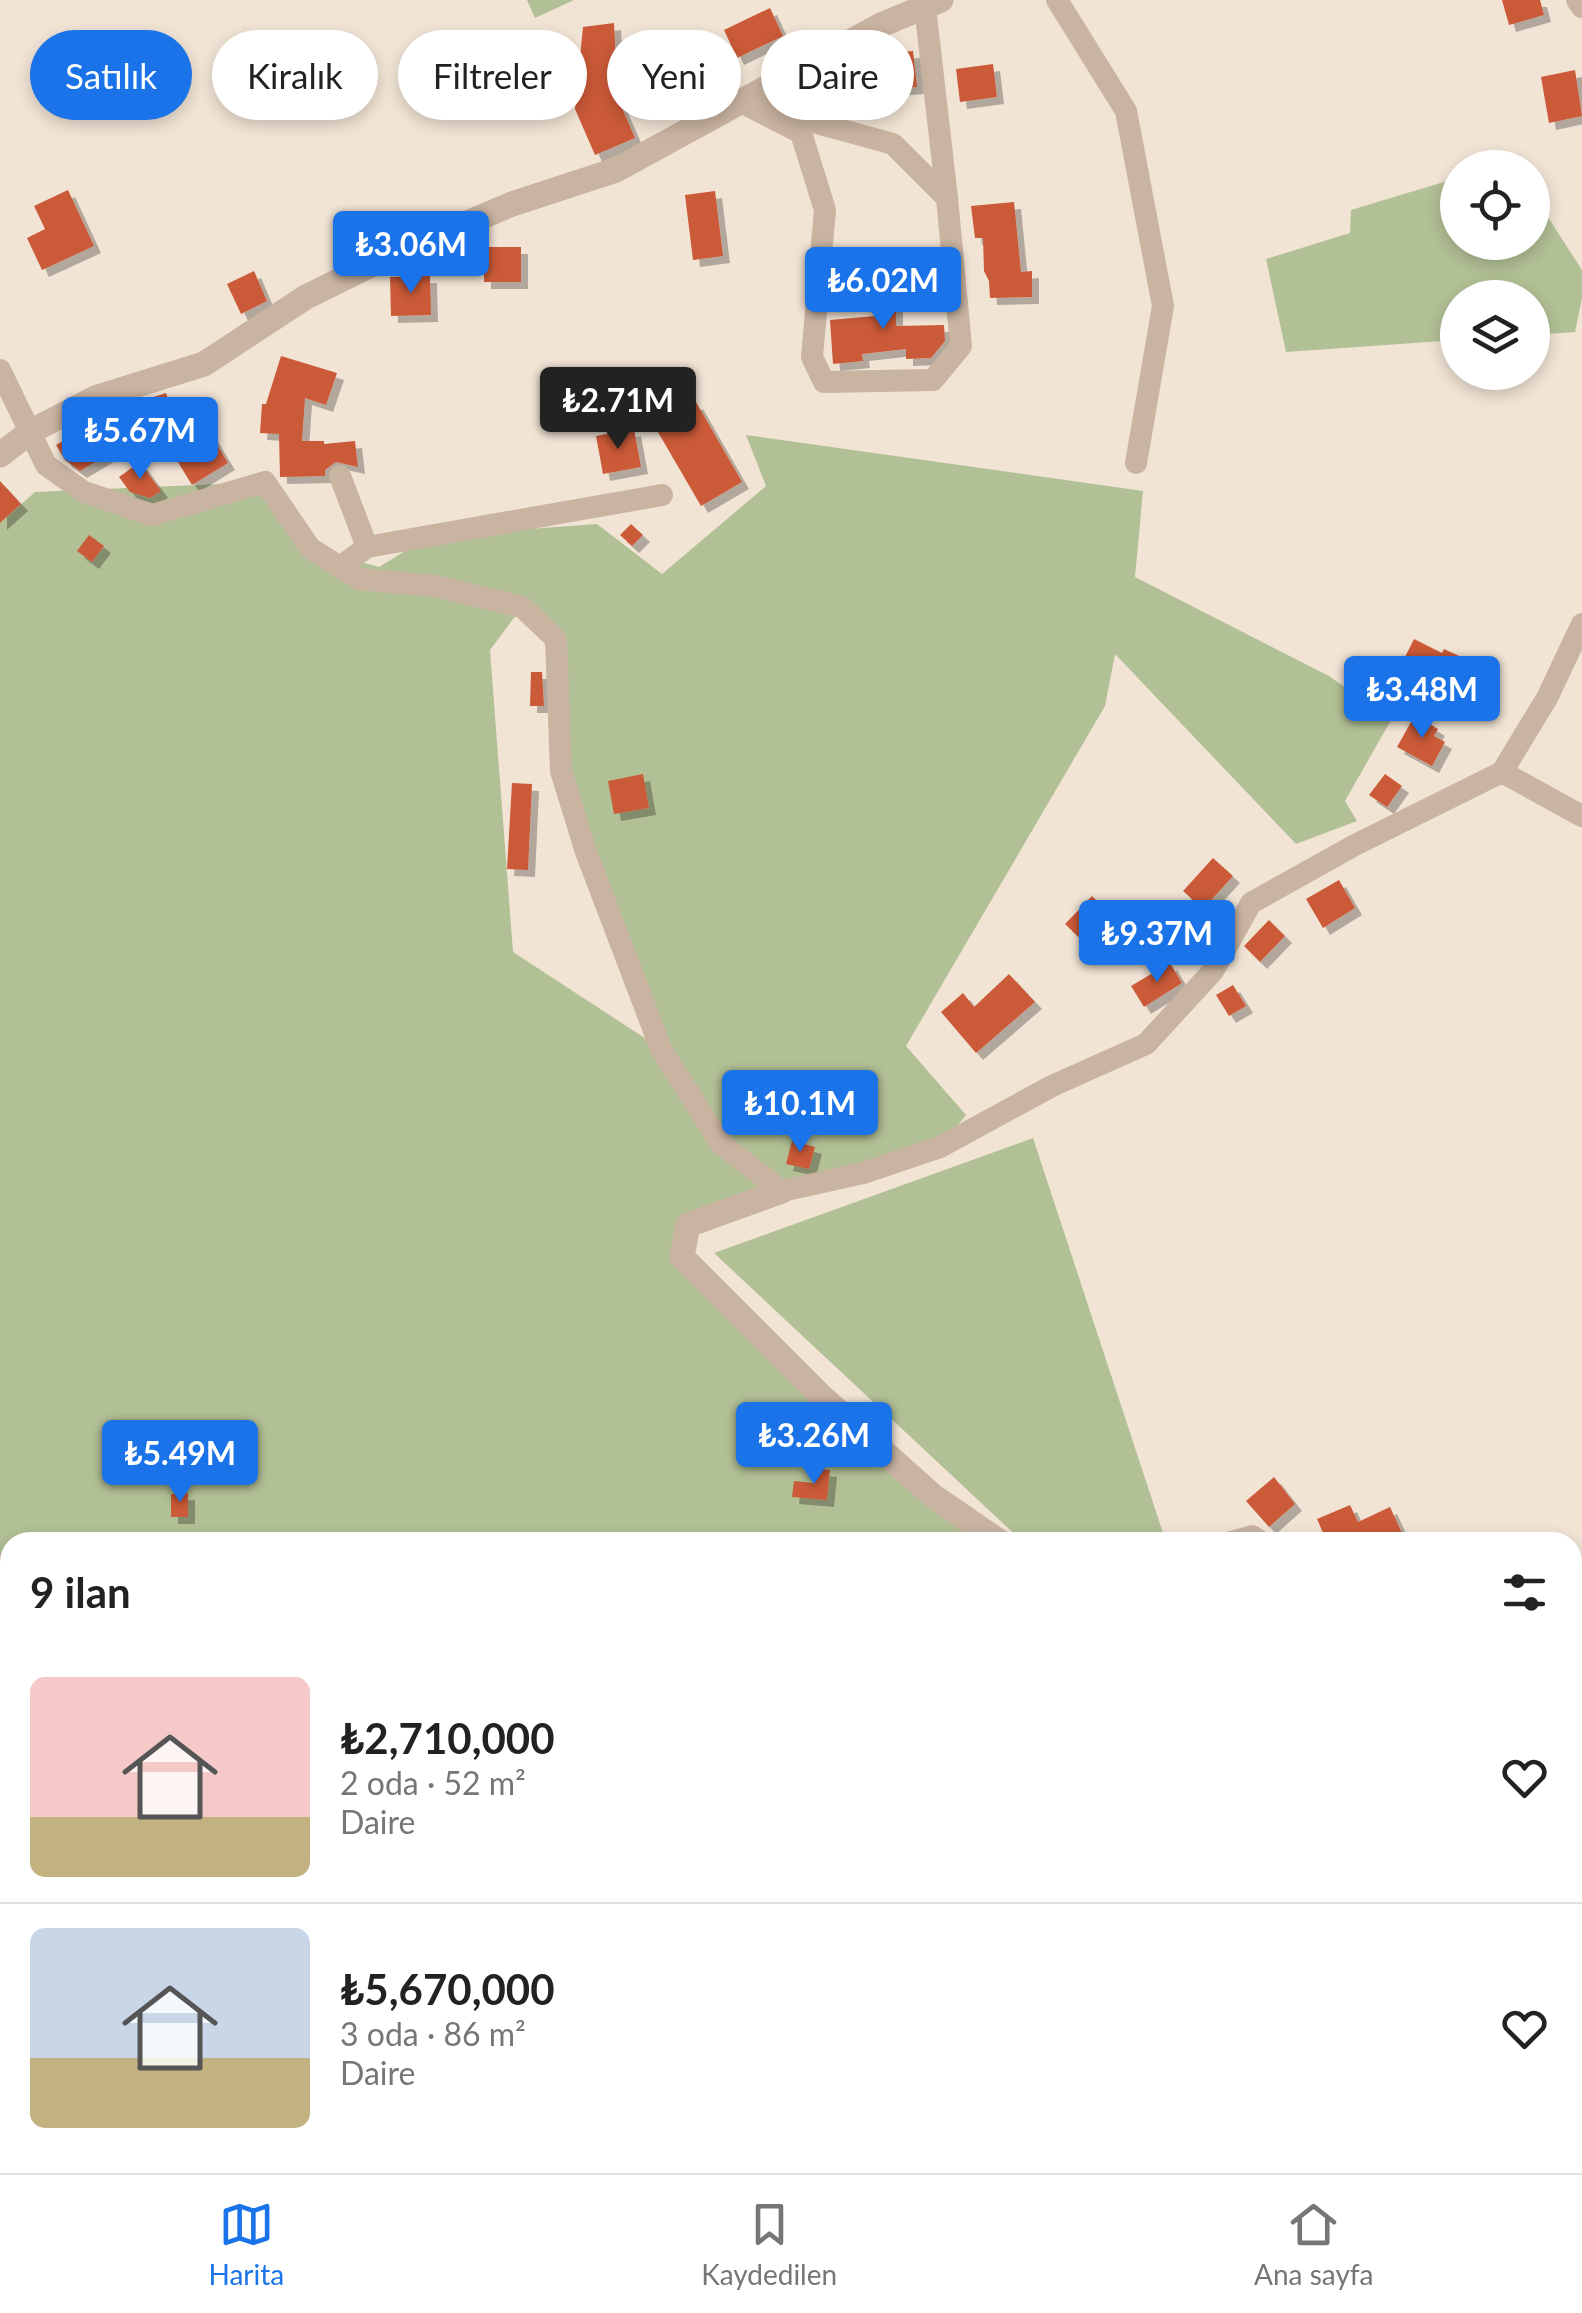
<!DOCTYPE html>
<html lang="tr">
<head>
<meta charset="utf-8">
<style>
	body { margin:0; font-family:Lato,sans-serif; background:#f6f6f6; color:#222; height:100vh; display:flex; flex-direction:column; font-size:38px; white-space:nowrap }
	* { box-sizing:border-box; margin:0 }
	p { font-size:32px; color:#767676 }
	.icon { flex:none; width:55px; height:55px; fill:none; stroke:currentColor; stroke-width:2; stroke-linecap:round; stroke-linejoin:round }
	.map { position:relative; flex:1; overflow:hidden }
	.panel { position:absolute; left:0px; top:1532px; width:1582px; height:642px; display:flex; flex-direction:column; background:#fff; border-radius:30px 30px 0 0; box-shadow:0 5px 15px #0003 }
	.panel>* { flex:none }
	.guide { position:absolute; left:30px; top:30px; width:1000px; height:90px; display:flex; gap:20px }
	.controls { position:absolute; left:1440px; top:150px; display:grid; gap:20px }
	.controls a { display:grid; place-items:center; width:110px; height:110px; border-radius:50%; background:#fff; box-shadow:0 5px 15px #0003; font-size:50px }
	.price { position:absolute; translate:-50% -85px; padding:0 22px; border-radius:10px; background:#1a73e8; color:#fff; font-size:32px; line-height:65px; filter:drop-shadow(0 2px 5px #0008) }
	.price::after { content:''; position:absolute; left:50%; top:60px; width:30px; height:22px; margin-left:-15px; background:inherit; clip-path:polygon(0 0,100% 0,50% 100%) }
	.price.selected { background:#222; color:#fff }
	ul { padding:0; list-style:none }
	li { display:flex; align-items:center; gap:30px; height:250px; padding:0 30px }
	li+li { border-top:2px solid #e0e0e0 }
	li span { display:grid; place-items:center; flex:none; width:280px; height:200px; border-radius:15px; color:#555 }
	li>.icon { margin-inline-start:auto }
	span .icon { width:120px; height:120px; fill:#fffc; stroke-width:1 }
	li b { font-size:42px }
	h2 { display:flex; justify-content:space-between; align-items:center; height:120px; padding:0 30px; font-size:42px }
	.pill { padding:0 35px; border-radius:45px; background:#fff; box-shadow:0 5px 15px #0003; font-size:35px; line-height:90px }
	.pill.selected { background:#1a73e8; color:#fff }
	.tabs { display:flex; justify-content:space-around; align-items:center; height:140px; border-top:2px solid #e0e0e0; background:#fff; font-size:28px; color:#767676 }
	.tabs a { display:grid; justify-items:center; gap:5px }
	.tabs .selected { color:#1a73e8 }
	.map>svg:first-child { display:block }
</style>
</head>
<body>
<div class="map">
<svg width="1582" height="2173" viewBox="0 0 1582 2173">
	<defs>
		<filter id="shadow"><feDropShadow dx="7" dy="7" stdDeviation="0" flood-color="#0004"/></filter>
	</defs>
	<rect width="100%" height="100%" fill="#f1e4d5"/>
	<!-- green -->
	<g fill="#b2c095" fill-rule="evenodd">
		<path d="M 527,0 L 574,0 L 535,18 Z"/>
		<path d="M 1457,178 L 1458,242 L 1532,242 L 1533,194 L 1582,270 L 1582,298 L 1575,332 L 1533,335 L 1532,298 L 1458,298 L 1457,340 L 1286,352 L 1266,259 L 1350,233 L 1351,210 Z"/>
		<path d="M 746,435 L 1143,491 L 1135,577 L 1329,676 L 1391,720 L 1345,801 L 1357,821 L 1296,844 L 1115,654 L 1105,706 L 906,1046 L 966,1115 L 940,1147 L 782,1191 L 738,1158 L 765,1198 L 688,1225 L 682,1258 L 1001,1542 L 10,1542 L 10,2165 L 100,2165 L 89,2173 L 0,2173 L 0,523 L 35,492 L 265,482 L 310,548 L 379,567 L 430,536 L 597,524 L 662,574 L 766,486 ZM 522,607 L 556,639 L 561,771 L 660,1048 L 513,952 L 490,650 Z"/>
		<path d="M 1033,1138 L 1166,1542 L 1023,1542 L 714,1253 Z"/>
		<path d="M 115,2165 L 913,2165 L 912,2173 L 105,2173 Z"/>
		<path d="M 1026,2165 L 1378,2165 L 1377,2173 L 1027,2173 Z"/>
	</g>
	<!-- building -->
	<g fill="#cb5a39" filter="url(#shadow)">
		<path d="M 1502,0 L 1540,0 L 1544,15 L 1509,25 Z"/>
		<path d="M 770,8 L 783,36 L 737,58 L 724,30 Z"/>
		<path d="M 614,23 L 618,99 L 635,138 L 595,155 L 575,109 L 583,27 Z"/>
		<path d="M 913,51 L 917,87 L 877,90 L 874,54 Z"/>
		<path d="M 993,64 L 997,97 L 960,102 L 956,69 Z"/>
		<path d="M 1575,70 L 1582,116 L 1549,123 L 1541,77 Z"/>
		<path d="M 68,190 L 94,246 L 42,270 L 27,238 L 45,229 L 34,206 Z"/>
		<path d="M 715,191 L 723,256 L 693,260 L 685,195 Z"/>
		<path d="M 1014,202 L 1021,272 L 1032,271 L 1032,297 L 990,298 L 989,281 L 984,271 L 983,238 L 975,238 L 971,206 Z"/>
		<rect x="484" y="247" width="37" height="35"/>
		<path d="M 254,271 L 267,301 L 241,314 L 227,284 Z"/>
		<path d="M 430,276 L 431,315 L 391,316 L 390,277 Z"/>
		<path d="M 875,279 L 896,279 L 896,326 L 944,325 L 945,341 L 931,358 L 906,359 L 906,349 L 862,354 L 863,361 L 833,364 L 830,320 L 875,316 Z"/>
		<path d="M 281,356 L 337,373 L 326,405 L 305,398 L 302,441 L 324,441 L 324,444 L 355,441 L 358,467 L 336,462 L 325,470 L 325,476 L 280,477 L 279,434 L 260,433 L 262,404 L 266,404 Z"/>
		<path d="M 166,393 L 184,445 L 208,430 L 228,463 L 192,485 L 162,436 L 154,439 L 141,401 Z"/>
		<path d="M 696,402 L 742,482 L 701,506 L 655,427 Z"/>
		<path d="M 93,424 L 110,453 L 80,471 L 65,460 L 56,445 Z"/>
		<path d="M 634,429 L 641,467 L 603,474 L 596,436 Z"/>
		<path d="M 140,462 L 161,491 L 150,498 L 130,492 L 119,477 Z"/>
		<path d="M 0,481 L 21,504 L 0,523 Z"/>
		<path d="M 631,524 L 643,535 L 632,546 L 620,535 Z"/>
		<path d="M 89,535 L 104,546 L 92,562 L 77,551 Z"/>
		<path d="M 1414,639 L 1442,653 L 1444,649 L 1470,661 L 1452,704 L 1394,679 Z"/>
		<path d="M 531,672 L 542,672 L 544,706 L 530,706 Z"/>
		<path d="M 1415,715 L 1438,729 L 1434,736 L 1445,742 L 1432,766 L 1397,747 Z"/>
		<path d="M 643,774 L 649,808 L 614,814 L 608,781 Z"/>
		<path d="M 1385,774 L 1402,786 L 1387,807 L 1369,795 Z"/>
		<path d="M 512,783 L 532,784 L 528,870 L 507,869 Z"/>
		<path d="M 1213,858 L 1233,876 L 1203,909 L 1183,891 Z"/>
		<path d="M 1339,880 L 1355,908 L 1323,928 L 1306,899 Z"/>
		<path d="M 1092,896 L 1118,922 L 1091,949 L 1065,924 Z"/>
		<path d="M 1142,909 L 1165,929 L 1154,943 L 1148,938 L 1137,953 L 1118,938 Z"/>
		<path d="M 1269,920 L 1285,936 L 1260,962 L 1244,946 Z"/>
		<path d="M 1170,963 L 1182,983 L 1144,1007 L 1131,986 Z"/>
		<path d="M 1009,974 L 1035,1002 L 976,1053 L 941,1012 L 963,993 L 974,1007 Z"/>
		<path d="M 1233,985 L 1246,1006 L 1229,1016 L 1216,995 Z"/>
		<path d="M 792,1141 L 815,1147 L 809,1169 L 786,1164 Z"/>
		<path d="M 815,1469 L 830,1470 L 827,1500 L 792,1497 L 794,1481 L 813,1483 Z"/>
		<path d="M 1274,1477 L 1295,1504 L 1269,1527 L 1246,1501 Z"/>
		<path d="M 188,1493 L 188,1517 L 171,1517 L 171,1494 Z"/>
		<path d="M 1350,1505 L 1358,1522 L 1390,1507 L 1403,1535 L 1387,1542 L 1327,1542 L 1317,1519 Z"/>
	</g>
	<g fill="none" stroke-linecap="round" stroke-linejoin="round">
		<!-- minor -->
		<g stroke="#c9b3a1" stroke-width="22">
			<path d="M 1057,0 L 1126,111 L 1163,306 L 1136,463"/>
			<path d="M 1577,0 L 1582,7"/>
			<path d="M 925,7 L 947,198"/>
			<path d="M 741,102 L 893,144 L 947,198 L 961,346 L 933,380 L 824,382 L 812,357 L 825,210 L 801,133 Z"/>
			<path d="M 0,370 L 46,465 L 84,492 L 152,515 L 265,482 L 310,548 L 359,579 L 435,586 L 522,607 L 556,639 L 561,771 L 586,852 L 661,1049 L 721,1144 L 782,1191 L 863,1173 L 940,1147 L 1052,1086 L 1146,1044 L 1213,971 L 1251,903 L 1355,845 L 1502,772 L 1582,816"/>
			<path d="M 340,476 L 367,547"/>
			<path d="M 340,567 L 367,547 L 662,495"/>
			<path d="M 1502,772 L 1547,698 L 1582,624"/>
			<path d="M 1231,1542 L 1252,1536 L 1261,1542"/>
			<path d="M 0,1563 L 10,1565"/>
			<path d="M 1222,2173 L 1224,2165"/>
			<path d="M 1377,2173 L 1378,2165"/>
		</g>
		<!-- tertiary -->
		<g stroke="#c9b3a1" stroke-width="25">
			<path d="M 0,455 L 30,432 L 95,398 L 204,364 L 306,297 L 389,256 L 512,204 L 616,170 L 881,25 L 941,0"/>
			<path d="M 782,1191 L 688,1225 L 682,1257 L 820,1395 L 933,1496 L 1000,1542"/>
			<path d="M 1505,2165 L 1508,2173"/>
			<path d="M 57,2173 L 72,2165"/>
		</g>
	</g>
</svg>
<div class="controls">
<a><svg class="icon" aria-label="locate" viewBox="0 0 24 24"><circle cx="12" cy="12" r="6"/><path d="M12 2v4M12 18v4M2 12h4M18 12h4"/></svg></a>
<a><svg class="icon" aria-label="layers" viewBox="0 0 24 24"><path d="M12 4l9 5-9 5-9-5zM3 14l9 5 9-5"/></svg></a>
</div>
<b class="price" style="left:411px;top:296px">₺3.06M</b>
<b class="price" style="left:883px;top:332px">₺6.02M</b>
<b class="price selected" style="left:618px;top:452px">₺2.71M</b>
<b class="price" style="left:140px;top:482px">₺5.67M</b>
<b class="price" style="left:1422px;top:741px">₺3.48M</b>
<b class="price" style="left:1157px;top:985px">₺9.37M</b>
<b class="price" style="left:800px;top:1155px">₺10.1M</b>
<b class="price" style="left:814px;top:1487px">₺3.26M</b>
<b class="price" style="left:180px;top:1505px">₺5.49M</b>
<div class="guide">
<a class="pill selected">Satılık</a>
<a class="pill">Kiralık</a>
<a class="pill">Filtreler</a>
<a class="pill">Yeni</a>
<a class="pill">Daire</a>
</div>
<section class="panel">
<h2>9 ilan<svg class="icon" aria-label="filters" viewBox="0 0 24 24"><path d="M4 7h16M4 17h16"/><circle cx="9" cy="7" r="2"/><circle cx="15" cy="17" r="2"/></svg></h2>
<ul>
<li><span style="background:linear-gradient(#f6c9c9 70%,#c2b280 0)"><svg class="icon" aria-label="home" viewBox="0 0 24 24"><path d="M3 11l9-7 9 7M6 9v11h12V9"/></svg></span><div><b>₺2,710,000</b><p>2 oda · 52 m²</p><p>Daire</p></div><svg class="icon" aria-label="heart" viewBox="0 0 24 24"><path d="M12 20l-8-8c-3-5 5-10 8-4 3-6 11-1 8 4z"/></svg></li>
<li><span style="background:linear-gradient(#c9d6e8 65%,#c2b280 0)"><svg class="icon" aria-label="home" viewBox="0 0 24 24"><path d="M3 11l9-7 9 7M6 9v11h12V9"/></svg></span><div><b>₺5,670,000</b><p>3 oda · 86 m²</p><p>Daire</p></div><svg class="icon" aria-label="heart" viewBox="0 0 24 24"><path d="M12 20l-8-8c-3-5 5-10 8-4 3-6 11-1 8 4z"/></svg></li>
</ul>
</section>
</div>
<nav class="tabs">
<a class="selected"><svg class="icon" aria-label="map" viewBox="0 0 24 24"><path d="M3 6l6-2 6 2 6-2v14l-6 2-6-2-6 2zM9 4v14M15 6v14"/></svg>Harita</a>
<a><svg class="icon" aria-label="saved" viewBox="0 0 24 24"><path d="M7 4h10v16l-5-4-5 4z"/></svg>Kaydedilen</a>
<a><svg class="icon" aria-label="home" viewBox="0 0 24 24"><path d="M3 11l9-7 9 7M6 9v11h12V9"/></svg>Ana sayfa</a>
</nav>
</body>
</html>
